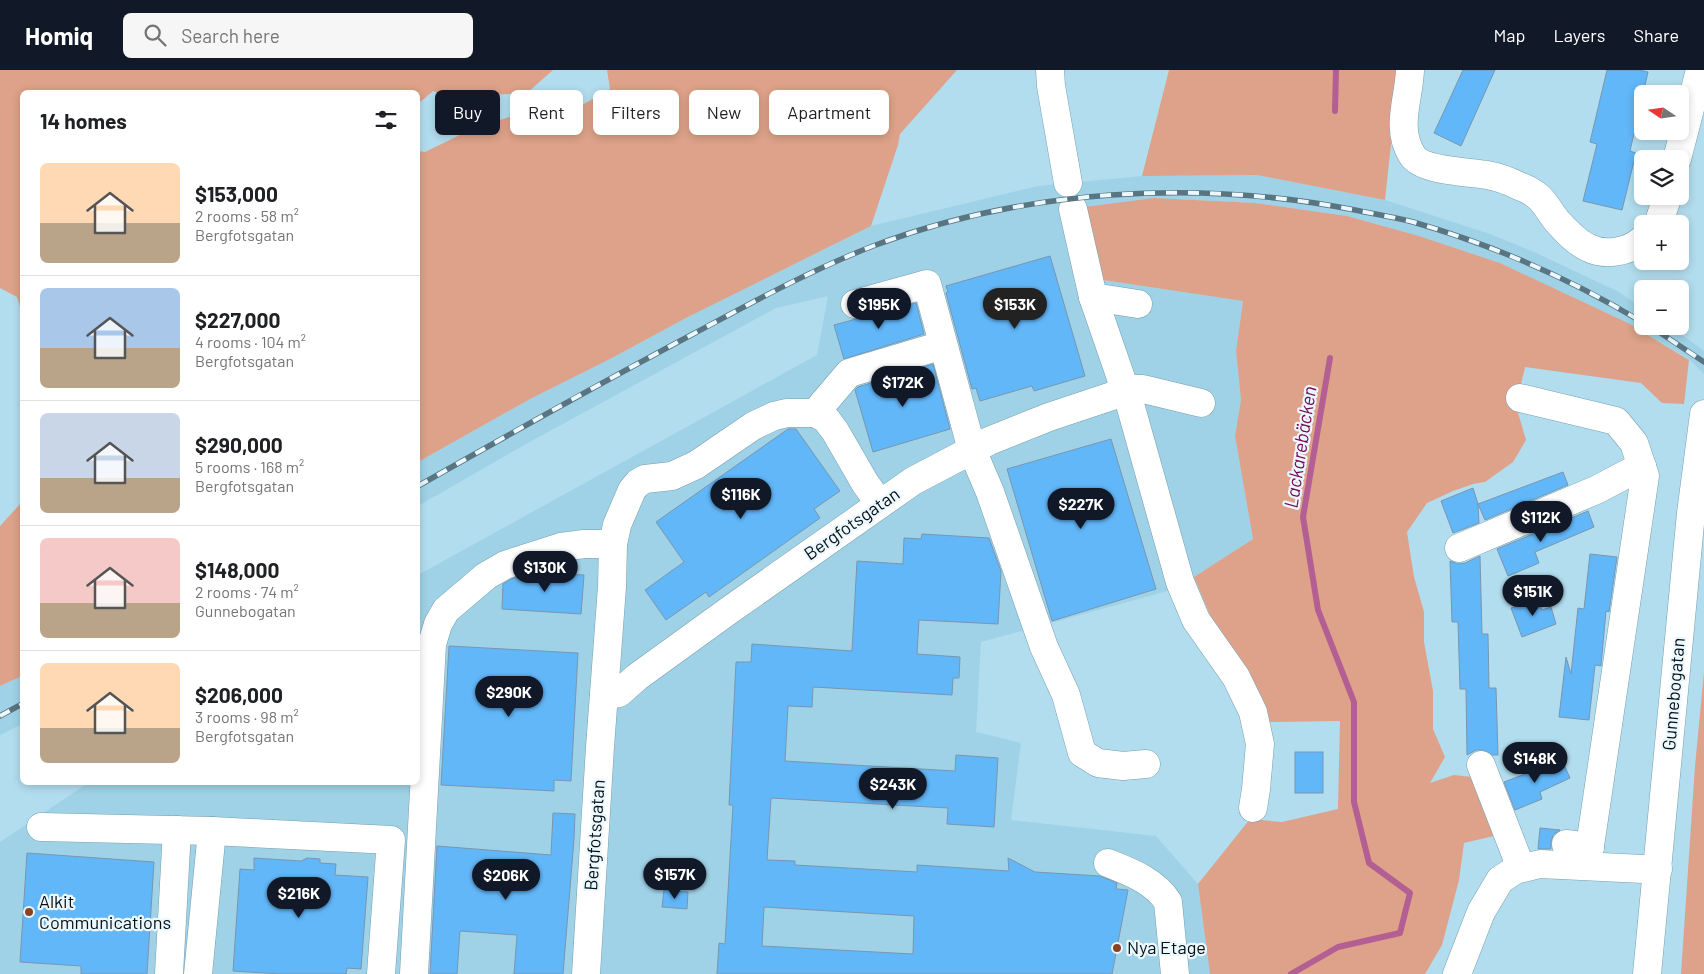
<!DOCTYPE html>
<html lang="en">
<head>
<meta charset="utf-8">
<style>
	body { margin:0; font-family:Barlow,sans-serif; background:#f6f6f6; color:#202124; height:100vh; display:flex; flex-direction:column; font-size:19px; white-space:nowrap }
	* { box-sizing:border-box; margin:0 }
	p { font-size:16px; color:#757577 }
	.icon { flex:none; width:28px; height:28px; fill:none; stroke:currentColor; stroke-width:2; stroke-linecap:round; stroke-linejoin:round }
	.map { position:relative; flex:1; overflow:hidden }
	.details { position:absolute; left:20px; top:20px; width:400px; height:695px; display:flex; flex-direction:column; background:#fff; border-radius:8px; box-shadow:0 2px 8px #0003 }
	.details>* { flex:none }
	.hud { position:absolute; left:435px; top:20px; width:475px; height:45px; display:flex; gap:10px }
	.needle { width:32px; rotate:283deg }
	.tools { position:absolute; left:1634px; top:15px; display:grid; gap:10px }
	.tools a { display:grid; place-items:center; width:55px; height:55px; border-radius:8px; background:#fff; box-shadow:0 2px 8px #0003; font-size:25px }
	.price { position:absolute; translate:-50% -42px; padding:0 11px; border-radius:18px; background:#111827; color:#fff; font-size:16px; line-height:32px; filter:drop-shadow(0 1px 2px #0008) }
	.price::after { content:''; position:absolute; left:50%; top:30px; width:15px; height:11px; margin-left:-8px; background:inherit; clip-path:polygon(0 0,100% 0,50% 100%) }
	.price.active { background:#222; color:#fff }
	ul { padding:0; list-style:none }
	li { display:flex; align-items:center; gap:15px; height:125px; padding:0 20px }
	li+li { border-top:1px solid #e0e0e0 }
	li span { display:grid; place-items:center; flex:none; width:140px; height:100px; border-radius:8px; color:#555 }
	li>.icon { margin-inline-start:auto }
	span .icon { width:60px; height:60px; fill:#fffc; stroke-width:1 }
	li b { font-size:21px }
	h2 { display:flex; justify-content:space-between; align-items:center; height:60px; padding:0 20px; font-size:21px }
	.tag { padding:0 18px; border-radius:8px; background:#fff; box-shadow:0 2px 8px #0003; font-size:18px; line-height:45px }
	.tag.active { background:#111827; color:#fff }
	header { display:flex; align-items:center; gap:30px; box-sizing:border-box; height:70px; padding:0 25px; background:#111827; color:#fff }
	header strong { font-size:24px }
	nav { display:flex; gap:28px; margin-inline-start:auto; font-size:18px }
	.search { width:350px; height:45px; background:#f6f6f6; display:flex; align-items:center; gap:12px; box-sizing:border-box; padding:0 18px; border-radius:8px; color:#757577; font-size:19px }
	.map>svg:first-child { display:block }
</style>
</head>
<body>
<header>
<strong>Homiq</strong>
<div class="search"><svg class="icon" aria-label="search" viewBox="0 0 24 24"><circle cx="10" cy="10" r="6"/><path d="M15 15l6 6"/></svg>Search here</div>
<nav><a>Map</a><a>Layers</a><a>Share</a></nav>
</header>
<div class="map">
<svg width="1704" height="904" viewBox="0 0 1704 904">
	<rect width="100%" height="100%" fill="#b2ddee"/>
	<!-- built -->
	<g fill="#9fd2e6">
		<path d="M 1257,105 L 1385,130 L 1490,164 L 1534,182 L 1619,222 L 1642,238 L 1642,256 L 1669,256 L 1695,274 L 1704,281 L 1704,304 L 1689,289 L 1628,253 L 1500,193 L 1419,166 L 1347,146 L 1298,139 L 1255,133 L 1154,128 L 1103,210 L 1243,231 L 1236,281 L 1241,330 L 1235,366 L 1253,469 L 1175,519 L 981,572 L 976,662 L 1021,673 L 1011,750 L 1156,766 L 1198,814 L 1210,904 L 0,904 L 0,772 L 88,713 L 418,712 L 418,505 L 817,285 L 828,226 L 776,238 L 526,374 L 418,436 L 418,392 L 532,328 L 610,289 L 686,248 L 871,156 L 1038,116 L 1142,106 Z"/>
		<path d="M 22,606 L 22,654 L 0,665 L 0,616 Z"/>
	</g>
	<!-- green -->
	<g fill="#dda289">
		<path d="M 0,0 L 553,0 L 527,23 L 491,25 L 492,35 L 453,52 L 451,29 L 433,21 L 418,34 L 418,22 L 22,22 L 22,243 L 17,227 L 0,218 Z"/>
		<path d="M 607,0 L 957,0 L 900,64 L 898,75 L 871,156 L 686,248 L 610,289 L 532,328 L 418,392 L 418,81 L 425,82 L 466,62 L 509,47 L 554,44 L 582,35 L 610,19 Z"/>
		<path d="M 1169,0 L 1399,0 L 1385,130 L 1257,105 L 1142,106 Z"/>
		<path d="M 1154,128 L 1255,133 L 1298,139 L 1347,146 L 1419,166 L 1500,193 L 1628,253 L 1689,290 L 1684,334 L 1662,333 L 1641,313 L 1525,297 L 1516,336 L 1526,370 L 1513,392 L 1485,412 L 1473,414 L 1453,421 L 1427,433 L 1407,462 L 1414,507 L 1424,542 L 1424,572 L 1433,621 L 1433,659 L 1445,687 L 1430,713 L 1454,705 L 1481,708 L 1502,764 L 1464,773 L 1459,810 L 1442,875 L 1425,904 L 1210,904 L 1198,814 L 1250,749 L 1282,752 L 1338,739 L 1340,651 L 1264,652 L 1215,557 L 1194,507 L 1253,469 L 1235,366 L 1241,330 L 1236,281 L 1243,231 L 1103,210 L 1085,137 Z"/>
		<path d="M 22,432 L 22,606 L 0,616 L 0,456 Z"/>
		<path d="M 1704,602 L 1704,904 L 1681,904 L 1695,696 Z"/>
	</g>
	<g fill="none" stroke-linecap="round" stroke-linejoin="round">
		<!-- stream -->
		<g stroke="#b35f93" stroke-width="6">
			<path d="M 1335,41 L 1336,0"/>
			<path d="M 1291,904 L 1338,877 L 1400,863 L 1410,823 L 1369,793 L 1354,732 L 1354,632 L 1318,540 L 1303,447 L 1330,288"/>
		</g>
	</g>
	<!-- building -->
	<g fill="#62b7f9" stroke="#7896af" fill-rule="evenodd">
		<path d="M 1463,0 L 1495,0 L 1461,76 L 1434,63 Z"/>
		<path d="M 1607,0 L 1639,0 L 1648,2 L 1630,81 L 1636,83 L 1622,140 L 1583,131 L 1597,74 L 1590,72 Z"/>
		<path d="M 1050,186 L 1085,306 L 1034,321 L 1032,316 L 980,331 L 976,318 L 972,319 L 946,223 L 948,222 L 946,216 Z"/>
		<path d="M 916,233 L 924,264 L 844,289 L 834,255 Z"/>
		<path d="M 933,294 L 950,359 L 873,382 L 855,320 L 858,317 Z"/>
		<path d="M 788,359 L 796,359 L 840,421 L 814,439 L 820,448 L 709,527 L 706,522 L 666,550 L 645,520 L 684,492 L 656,452 Z"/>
		<path d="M 1111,369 L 1156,519 L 1052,551 L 1007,399 Z"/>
		<path d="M 1563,402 L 1568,415 L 1485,450 L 1478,434 L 1479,453 L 1453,463 L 1441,431 L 1473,418 L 1478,434 Z"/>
		<path d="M 1588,441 L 1594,457 L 1535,482 L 1539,493 L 1508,506 L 1497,479 Z"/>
		<path d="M 922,464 L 989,468 L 1001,501 L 998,554 L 919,550 L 917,584 L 960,587 L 959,608 L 953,608 L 952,625 L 813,617 L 812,637 L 788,636 L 785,691 L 955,701 L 956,685 L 998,688 L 994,757 L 947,754 L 948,738 L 771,728 L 767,790 L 795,791 L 795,795 L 917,802 L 917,795 L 1009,801 L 1008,788 L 1035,802 L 1100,806 L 1117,813 L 1116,819 L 1128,820 L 1112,904 L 717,904 L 719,873 L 725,874 L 733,735 L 729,735 L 736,592 L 751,592 L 752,574 L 852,581 L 857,491 L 903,494 L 904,468 L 921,469 ZM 764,837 L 914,846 L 913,884 L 762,876 Z"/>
		<path d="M 1590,484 L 1617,487 L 1609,542 L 1606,541 L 1601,596 L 1595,595 L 1589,650 L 1559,647 L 1566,587 L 1571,604 L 1578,538 L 1584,539 Z"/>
		<path d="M 1480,486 L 1482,564 L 1488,564 L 1489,618 L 1496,618 L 1498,685 L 1492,685 L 1483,680 L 1476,680 L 1467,685 L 1466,619 L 1460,619 L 1458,552 L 1452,552 L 1450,491 L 1458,494 L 1465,493 Z"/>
		<path d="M 534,502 L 584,505 L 581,544 L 502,539 L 503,514 L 511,509 Z"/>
		<path d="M 1538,528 L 1542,540 L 1551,537 L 1556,554 L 1522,567 L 1511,538 Z"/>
		<path d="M 449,576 L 578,583 L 571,711 L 554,710 L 554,721 L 441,715 Z"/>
		<rect x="1295" y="682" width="28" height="41"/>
		<path d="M 1562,690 L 1570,708 L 1540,722 L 1542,729 L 1515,740 L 1504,712 Z"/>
		<path d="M 553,743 L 575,744 L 574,769 L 563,904 L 514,904 L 517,865 L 460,861 L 457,904 L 430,904 L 437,776 L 551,785 Z"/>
		<path d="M 1540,758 L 1560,760 L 1553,765 L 1551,772 L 1551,779 L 1538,779 Z"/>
		<path d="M 27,783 L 154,792 L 147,904 L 81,904 L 81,896 L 20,892 Z"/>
		<path d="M 254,788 L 301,791 L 307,788 L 320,789 L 320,793 L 336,794 L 335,805 L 368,807 L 361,899 L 347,898 L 346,904 L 281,904 L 233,901 L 240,799 L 254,800 Z"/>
		<path d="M 664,820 L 688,822 L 687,839 L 662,837 Z"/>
	</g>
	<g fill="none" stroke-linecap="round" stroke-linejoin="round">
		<!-- minor casing -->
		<g stroke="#769faf" stroke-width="29">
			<g id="minor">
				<path d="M 1050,0 L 1051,16 L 1068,113"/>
				<path d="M 1410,0 C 1409,29 1395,58 1412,85 C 1421,101 1470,102 1487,105 C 1499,107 1509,111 1519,116 C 1525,118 1531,121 1536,125 C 1545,131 1550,143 1557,151 C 1566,161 1577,173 1589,178 C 1605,186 1629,182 1642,170"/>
				<path d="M 1677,89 L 1700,0"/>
				<path d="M 1073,139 L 1093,227 L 1122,311 L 1121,319 L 1128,327 L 1180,512 L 1196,550 L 1236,607 L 1253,642 L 1260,674 L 1256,719 L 1253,738"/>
				<path d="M 1658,154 L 1668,126"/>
				<path d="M 1093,227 L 1138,234"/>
				<path d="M 855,234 L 927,214 L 972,380 L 990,422 L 1044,577 L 1066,625 L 1082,683 L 1098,693 L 1123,696 L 1146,694"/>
				<path d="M 1520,328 L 1616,351 L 1634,373 L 1645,406 L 1587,796"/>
				<path d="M 815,343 L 849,303 L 943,275"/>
				<path d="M 1459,478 L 1596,420 L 1642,396"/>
				<path d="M 604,625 L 619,623 L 637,607 L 731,539 L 913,411 L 989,371 L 1049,347 L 1115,325 L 1121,319 L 1143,319 L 1201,333"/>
				<path d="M 1481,695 L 1521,798"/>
				<path d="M 41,757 L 212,761 L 391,770 L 381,904"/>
				<path d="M 1566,774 L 1590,777"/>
				<path d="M 1108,793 C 1130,802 1155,811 1168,832 L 1175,904"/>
				<path d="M 169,904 L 177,760"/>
				<path d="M 198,904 L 212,761"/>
				<path d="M 414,904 L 432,574 L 438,554 L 446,540 L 486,506 L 505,495 L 561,477 L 584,474 L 613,474"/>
				<path d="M 586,904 L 600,677 L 612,517 L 613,474 L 617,455 L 632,420 L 638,413 L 645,409 L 672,406 L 696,395 L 753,356 L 774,346 L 787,343 L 815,343 L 826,349 L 835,361 L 865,413 L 880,434"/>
				<path d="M 1457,904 L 1481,842 L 1500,810 L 1515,800 L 1540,794 L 1643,799 L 1658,799"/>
				<path d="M 1647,904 L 1691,443 L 1704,344"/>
			</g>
		</g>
		<!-- minor -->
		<use href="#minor" stroke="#fff" stroke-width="28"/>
		<!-- rail casing -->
		<g stroke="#597581" stroke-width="5.5">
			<g id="rail">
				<path d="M 1650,256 L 1704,292"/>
				<path d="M 418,416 C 510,364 602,312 695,263 C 753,232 811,200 873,176 C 1024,119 1197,109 1355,140 C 1374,144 1394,147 1413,152 C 1493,175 1571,209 1642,252"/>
				<path d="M 0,646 L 22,634"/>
			</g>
		</g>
		<!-- rail -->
		<use href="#rail" stroke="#ecf8fd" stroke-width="4" stroke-dasharray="11" stroke-linecap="butt"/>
	</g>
	<!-- markers -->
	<g fill="#8b4322" stroke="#ecf8fd" stroke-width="2">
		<circle cx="29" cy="842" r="5"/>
		<circle cx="1117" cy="878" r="5"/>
	</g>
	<g text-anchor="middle" stroke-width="4.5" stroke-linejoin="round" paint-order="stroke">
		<!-- street labels -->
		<g font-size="18" fill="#031117" stroke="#ecf8fd">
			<text transform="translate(852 454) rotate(-35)" y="6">Bergfotsgatan</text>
			<text transform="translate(1674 624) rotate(-85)" y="6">Gunnebogatan</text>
			<text transform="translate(595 765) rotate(-86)" y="6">Bergfotsgatan</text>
		</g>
		<!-- poi labels -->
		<g font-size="18" fill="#031117" stroke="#ecf8fd" text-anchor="start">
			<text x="39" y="838">Alkit<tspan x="39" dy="21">Communications</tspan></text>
			<text x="1127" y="884">Nya Etage</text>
		</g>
		<!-- water labels -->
		<g font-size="19" font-style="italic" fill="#740655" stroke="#ecf8fd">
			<text transform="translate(1300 377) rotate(-81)" y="7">Lackarebäcken</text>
		</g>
	</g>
</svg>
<div class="tools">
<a><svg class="needle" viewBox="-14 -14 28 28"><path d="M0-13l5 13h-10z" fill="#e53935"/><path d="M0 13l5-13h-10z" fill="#757577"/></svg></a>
<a><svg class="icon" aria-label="layers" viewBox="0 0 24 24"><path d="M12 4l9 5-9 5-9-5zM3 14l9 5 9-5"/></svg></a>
<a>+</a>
<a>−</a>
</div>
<b class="price" style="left:879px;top:260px">$195K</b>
<b class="price active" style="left:1015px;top:260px">$153K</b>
<b class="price" style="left:903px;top:338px">$172K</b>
<b class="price" style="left:741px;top:450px">$116K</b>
<b class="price" style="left:1081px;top:460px">$227K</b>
<b class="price" style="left:1541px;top:473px">$112K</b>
<b class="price" style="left:545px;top:523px">$130K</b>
<b class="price" style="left:1533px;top:547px">$151K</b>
<b class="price" style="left:509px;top:648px">$290K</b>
<b class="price" style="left:1535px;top:714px">$148K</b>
<b class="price" style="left:893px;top:740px">$243K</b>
<b class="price" style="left:675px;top:830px">$157K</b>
<b class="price" style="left:506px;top:831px">$206K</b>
<b class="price" style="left:299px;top:849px">$216K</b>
<div class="hud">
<a class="tag active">Buy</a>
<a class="tag">Rent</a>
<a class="tag">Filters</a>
<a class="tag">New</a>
<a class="tag">Apartment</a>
</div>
<section class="details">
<h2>14 homes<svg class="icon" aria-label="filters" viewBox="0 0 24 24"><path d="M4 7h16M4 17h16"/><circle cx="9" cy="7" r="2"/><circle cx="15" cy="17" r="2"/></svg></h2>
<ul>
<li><span style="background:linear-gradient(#ffd9b3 60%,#b9a48a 0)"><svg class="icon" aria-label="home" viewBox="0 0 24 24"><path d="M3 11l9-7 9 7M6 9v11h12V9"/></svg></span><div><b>$153,000</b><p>2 rooms · 58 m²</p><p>Bergfotsgatan</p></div></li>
<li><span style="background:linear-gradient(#a9c7e8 60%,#b9a48a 0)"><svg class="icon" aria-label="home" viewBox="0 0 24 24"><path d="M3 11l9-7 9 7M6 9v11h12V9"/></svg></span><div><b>$227,000</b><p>4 rooms · 104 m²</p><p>Bergfotsgatan</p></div></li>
<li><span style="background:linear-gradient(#c9d6e8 65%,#b9a48a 0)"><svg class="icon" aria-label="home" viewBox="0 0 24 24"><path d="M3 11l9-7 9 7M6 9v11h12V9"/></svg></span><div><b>$290,000</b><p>5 rooms · 168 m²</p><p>Bergfotsgatan</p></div></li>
<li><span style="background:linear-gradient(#f6c9c9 65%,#b9a48a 0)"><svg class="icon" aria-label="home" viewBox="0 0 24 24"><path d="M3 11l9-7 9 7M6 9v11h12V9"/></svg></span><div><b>$148,000</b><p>2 rooms · 74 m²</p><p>Gunnebogatan</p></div></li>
<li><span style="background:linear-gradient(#ffd9b3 65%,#b9a48a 0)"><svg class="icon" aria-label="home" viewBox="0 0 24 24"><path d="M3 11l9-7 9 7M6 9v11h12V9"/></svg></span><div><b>$206,000</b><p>3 rooms · 98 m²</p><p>Bergfotsgatan</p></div></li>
</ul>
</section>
</div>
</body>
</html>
